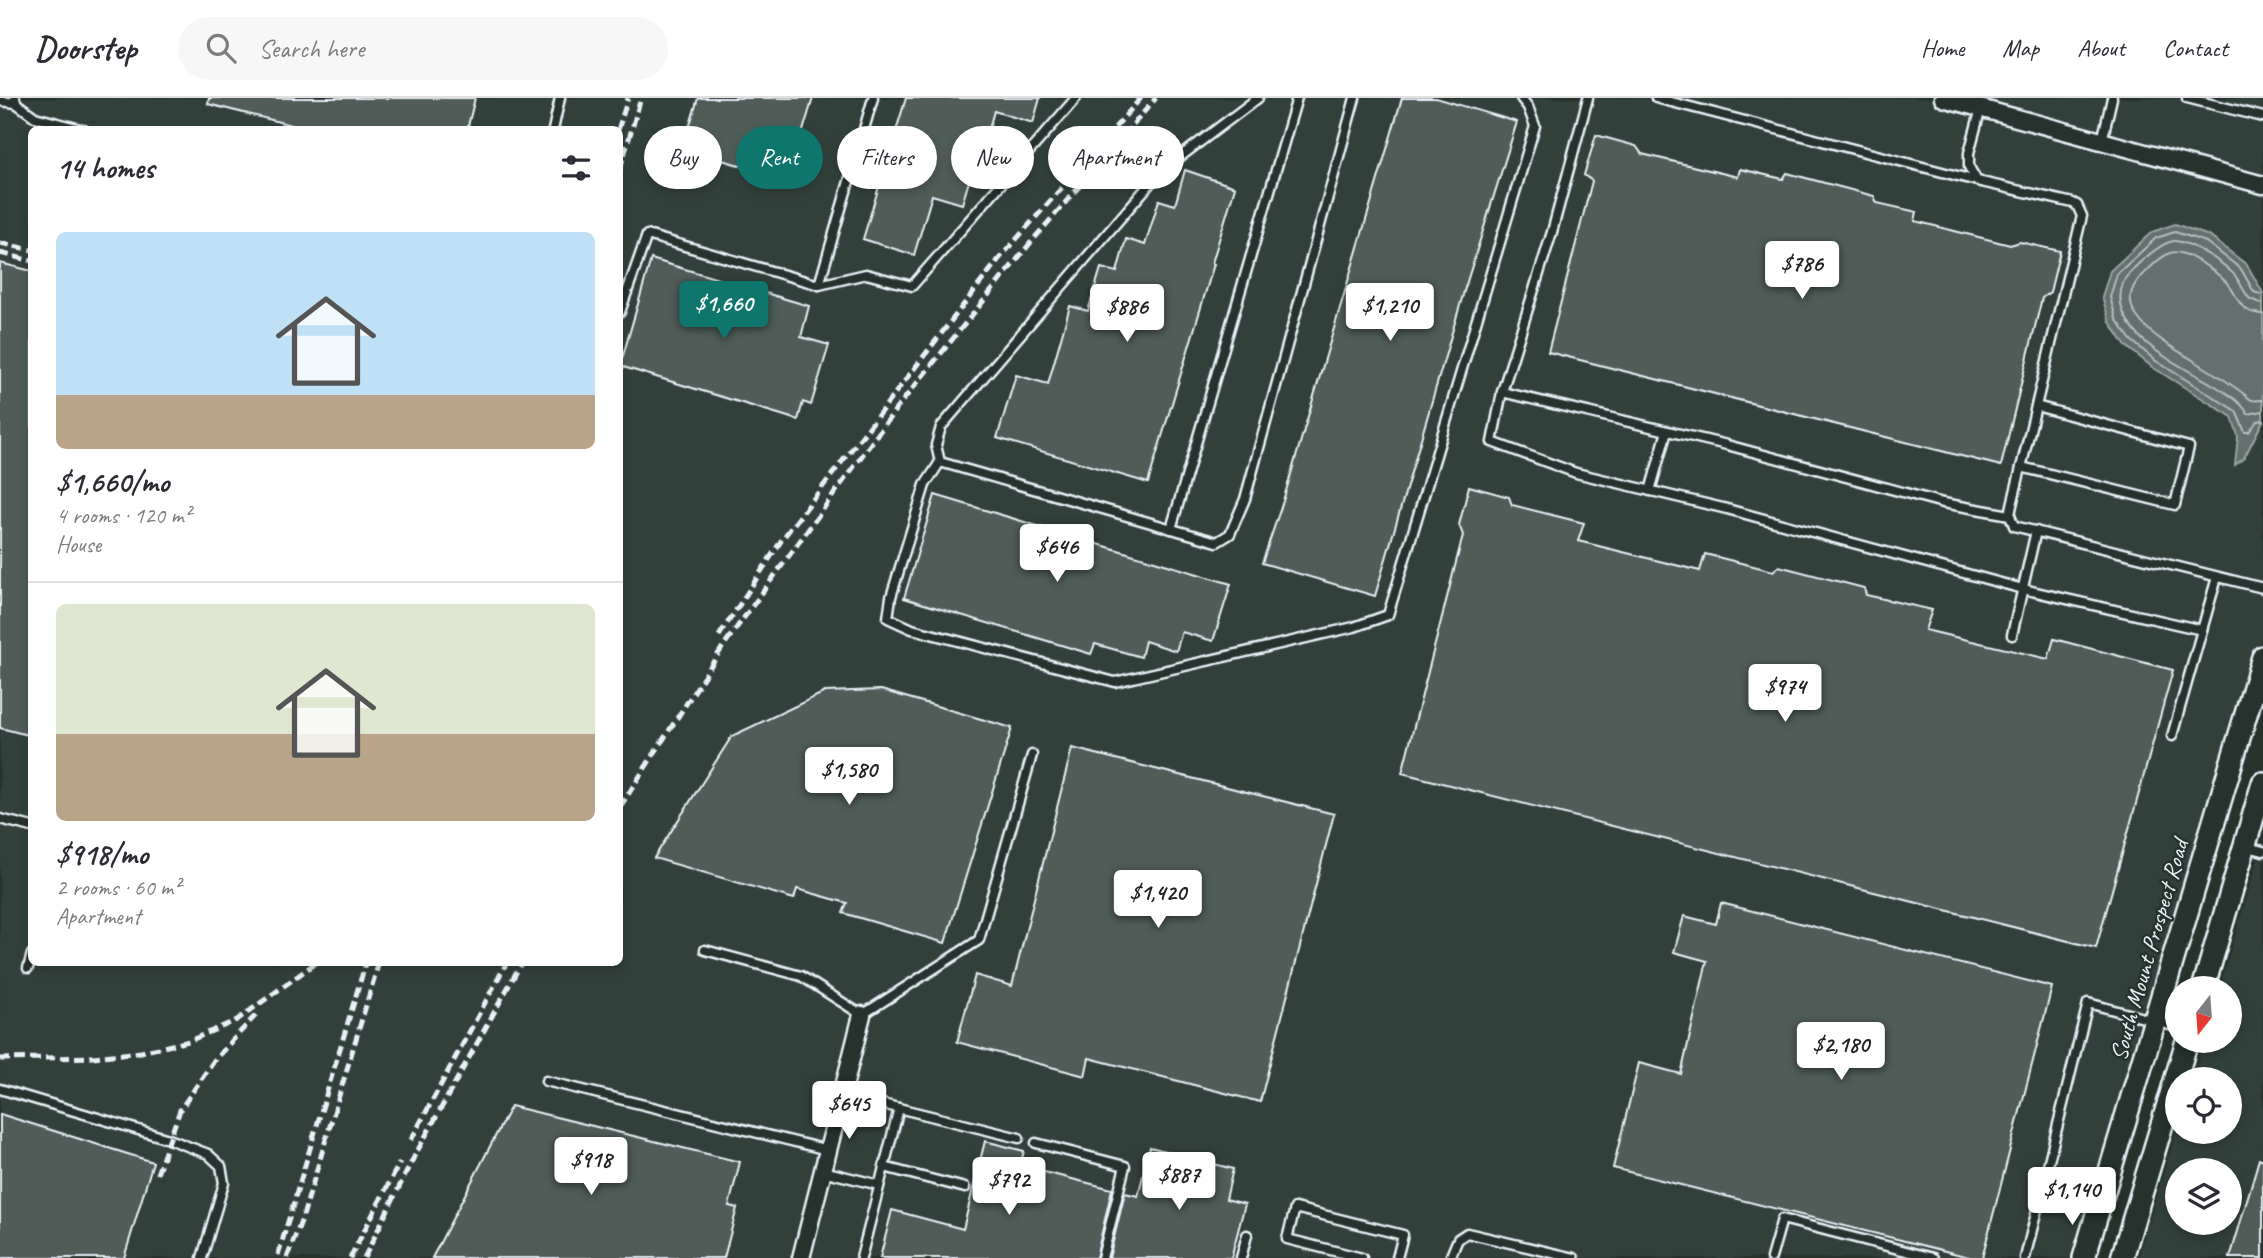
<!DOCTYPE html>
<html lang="en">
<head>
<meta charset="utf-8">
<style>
	body { margin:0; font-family:Caveat,sans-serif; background:#f7f7f7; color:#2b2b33; height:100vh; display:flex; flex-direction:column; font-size:26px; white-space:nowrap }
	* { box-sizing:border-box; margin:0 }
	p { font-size:23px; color:#7c7c81 }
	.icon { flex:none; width:38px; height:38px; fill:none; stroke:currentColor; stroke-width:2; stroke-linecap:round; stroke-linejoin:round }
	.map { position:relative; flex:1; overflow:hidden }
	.side { position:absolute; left:28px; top:28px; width:595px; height:840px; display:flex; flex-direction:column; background:#fff; border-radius:10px; box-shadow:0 4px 10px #0003 }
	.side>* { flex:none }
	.guide { position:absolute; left:644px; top:28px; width:665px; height:63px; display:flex; gap:14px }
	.needle { width:46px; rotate:197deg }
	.buttons { position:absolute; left:2165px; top:878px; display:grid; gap:14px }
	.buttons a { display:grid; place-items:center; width:77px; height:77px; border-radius:50%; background:#fff; box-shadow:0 4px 10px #0003; font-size:35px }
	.price { position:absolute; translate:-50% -60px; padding:0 16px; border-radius:7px; background:#fff; color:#222; font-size:23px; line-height:46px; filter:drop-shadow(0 2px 4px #0008) }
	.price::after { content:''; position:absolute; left:50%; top:42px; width:21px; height:16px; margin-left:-10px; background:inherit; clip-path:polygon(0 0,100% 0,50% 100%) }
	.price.current { background:#0f766e; color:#fff }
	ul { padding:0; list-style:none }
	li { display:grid; align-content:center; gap:14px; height:371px; padding:0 28px }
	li+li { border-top:2px solid #e1e1e2 }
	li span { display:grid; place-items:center; height:217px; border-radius:10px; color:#555 }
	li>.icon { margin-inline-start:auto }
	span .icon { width:126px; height:126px; fill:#fffc; stroke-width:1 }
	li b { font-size:30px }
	h2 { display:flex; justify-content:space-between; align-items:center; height:84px; padding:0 28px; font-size:30px }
	.chip { padding:0 24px; border-radius:32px; background:#fff; box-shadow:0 4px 10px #0003; font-size:24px; line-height:63px }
	.chip.current { background:#0f766e; color:#fff }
	header { display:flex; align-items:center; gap:42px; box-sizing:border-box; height:98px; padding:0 35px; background:#fff; border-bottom:2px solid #e1e1e2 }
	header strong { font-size:33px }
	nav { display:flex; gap:38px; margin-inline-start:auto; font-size:24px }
	.search { width:490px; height:63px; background:#f7f7f7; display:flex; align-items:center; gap:18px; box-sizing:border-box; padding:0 24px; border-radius:38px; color:#7c7c81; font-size:26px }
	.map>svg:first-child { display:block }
</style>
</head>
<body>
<header>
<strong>Doorstep</strong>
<div class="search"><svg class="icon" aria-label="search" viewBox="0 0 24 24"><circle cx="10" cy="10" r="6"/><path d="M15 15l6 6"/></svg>Search here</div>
<nav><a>Home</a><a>Map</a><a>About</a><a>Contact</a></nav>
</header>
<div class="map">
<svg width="2263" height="1160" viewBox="0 0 2263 1160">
	<rect width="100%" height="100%" fill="#26332d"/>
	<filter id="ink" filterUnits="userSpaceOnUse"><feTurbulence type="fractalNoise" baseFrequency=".0143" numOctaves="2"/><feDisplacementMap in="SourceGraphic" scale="14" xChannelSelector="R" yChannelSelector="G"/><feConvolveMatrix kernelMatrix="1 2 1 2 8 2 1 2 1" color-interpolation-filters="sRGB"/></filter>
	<g filter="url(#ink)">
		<!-- built -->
		<g fill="#333f3a" fill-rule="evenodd">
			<path d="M 0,0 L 2263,0 L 2263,536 L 2077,1160 L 0,1160 ZM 32,32 L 620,32 L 620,864 L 32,864 Z"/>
			<path d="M 2263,745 L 2263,1160 L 2138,1160 L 2177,1031 L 2177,1034 L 2230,1034 L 2230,982 L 2192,982 L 2204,943 L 2230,943 L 2230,891 L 2219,891 ZM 2177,1073 L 2230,1073 L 2230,1125 L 2177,1125 Z"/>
		</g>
		<!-- water -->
		<path fill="#636f6d" stroke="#98a3a5" stroke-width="2" d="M 2175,126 L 2209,138 L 2247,167 L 2263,195 L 2263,323 L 2244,360 L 2235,367 L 2238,338 L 2232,319 L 2152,269 L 2125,247 L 2110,224 L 2102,199 L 2110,173 L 2152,134 Z"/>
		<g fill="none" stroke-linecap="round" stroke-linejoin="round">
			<!-- shore -->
			<g stroke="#b3bdc0" stroke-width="2">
				<path d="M 2263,197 L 2254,194 L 2241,171 L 2206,144 L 2175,134 L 2156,140 L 2117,176 L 2110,199 L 2116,221 L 2131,242 L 2156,263 L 2236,313 L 2245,334 L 2249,334 L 2257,323 L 2263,322"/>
				<path d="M 2263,206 L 2250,201 C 2244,194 2241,186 2236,179 C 2226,166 2193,145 2176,143 C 2162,142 2128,173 2123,185 C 2119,196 2119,205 2124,216 C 2140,253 2188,270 2220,291 C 2231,298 2242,305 2248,316 L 2263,313"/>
				<path d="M 2263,216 C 2236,215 2240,197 2225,183 C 2215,173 2184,150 2170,155 C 2159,159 2149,171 2141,179 C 2103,217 2179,252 2204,269 C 2216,276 2228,284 2240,293 C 2243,295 2249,301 2252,302 C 2253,303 2262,302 2263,302"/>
			</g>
		</g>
		<!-- building -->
		<g fill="#505c59" stroke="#e8f1f8" stroke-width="2">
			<path d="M 209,0 L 475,0 L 467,32 L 311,32 L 208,6 Z"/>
			<path d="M 698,0 L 813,0 L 788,82 L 683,50 Z"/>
			<path d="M 906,0 L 1040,0 L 1033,25 L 994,13 L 982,55 L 978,54 L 962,106 L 932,97 L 914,157 L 863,141 Z"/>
			<path d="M 1402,0 L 1436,0 L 1517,24 L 1465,190 L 1375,498 L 1262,465 L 1283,403 Z"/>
			<path d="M 1596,37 L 1636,48 L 1642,56 L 1738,79 L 1740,71 L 1783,81 L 1787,75 L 1874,98 L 1877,105 L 1917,114 L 1915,123 L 2010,147 L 2020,144 L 2060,153 L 2050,194 L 2042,200 L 2001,368 L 1548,254 L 1592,83 L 1584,77 Z"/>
			<path d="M 1185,72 L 1235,89 L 1212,165 L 1214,166 L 1148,385 L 997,340 L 1016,277 L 1048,286 L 1070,208 L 1088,213 L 1101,170 L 1117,174 L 1126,141 L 1145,147 L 1159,102 L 1175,107 Z"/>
			<path d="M 651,161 L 809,208 L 801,239 L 829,247 L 811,307 L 803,304 L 798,322 L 620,268 Z"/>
			<path d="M 0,165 L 32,173 L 32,638 L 0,630 Z"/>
			<path d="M 1469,388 L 1509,399 L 1512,407 L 1584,425 L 1578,443 L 1700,473 L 1705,456 L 1773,473 L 1779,468 L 1864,490 L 1866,497 L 1932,512 L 1925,532 L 2048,561 L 2054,541 L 2173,572 L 2096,850 L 1402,675 L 1463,437 L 1459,427 Z"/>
			<path d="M 935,397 L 1231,486 L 1213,543 L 1182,534 L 1176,553 L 1145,543 L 1141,559 L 1095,546 L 1091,556 L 904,500 Z"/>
			<path d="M 881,592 L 1012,630 L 945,845 L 843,815 L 847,805 L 797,791 L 794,801 L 654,760 L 732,638 L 825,594 Z"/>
			<path d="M 1072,650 L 1334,716 L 1260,1004 L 1089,960 L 1085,978 L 957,944 L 975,877 L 1012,888 Z"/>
			<path d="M 1721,805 L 2052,889 L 1982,1160 L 1973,1160 L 1613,1070 L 1639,965 L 1681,976 L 1707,863 L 1674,854 L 1684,818 L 1716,826 Z"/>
			<path d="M 511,1008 L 740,1064 L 729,1108 L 737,1110 L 724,1160 L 432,1160 Z"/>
			<path d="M 0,1016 L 153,1064 L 124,1160 L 0,1160 Z"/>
			<path d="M 985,1043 L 1024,1053 L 1020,1068 L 1112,1091 L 1096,1160 L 880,1160 L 892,1112 L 963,1131 Z"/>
			<path d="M 1150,1049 L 1233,1071 L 1226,1101 L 1245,1106 L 1231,1160 L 1109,1160 L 1125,1095 L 1138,1098 Z"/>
			<path d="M 2259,1061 L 2263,1061 L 2263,1160 L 2230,1160 Z"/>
		</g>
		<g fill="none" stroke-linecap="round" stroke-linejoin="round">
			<!-- service casing -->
			<g stroke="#e8f1f8" stroke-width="13">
				<g id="service">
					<path d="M 15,0 L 16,5 L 35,19 L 84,32"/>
					<path d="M 1258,0 L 1160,74 L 941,329 L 936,347 L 940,364 L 1217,444 L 1230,436 L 1245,401 L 1355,0"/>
					<path d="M 1656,0 L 1977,83"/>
					<path d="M 2187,0 L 2263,19"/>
					<path d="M 0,3 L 16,5"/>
					<path d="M 1981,10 L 1969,55 L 1969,69 L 1977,83 L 2073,105 L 2077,107 L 2082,118 L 2012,407 L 2010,417 L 2014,428 L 2263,490"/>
					<path d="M 553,32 L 560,0"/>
					<path d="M 2102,43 L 2112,0"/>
					<path d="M 819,187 L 873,0"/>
					<path d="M 620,214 L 647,137 L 819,187 L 866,176 L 912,188 L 1076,0"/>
					<path d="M 1502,294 L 1552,134 L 1588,0"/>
					<path d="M 940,364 L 925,387 L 891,499 L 888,520 L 912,531 L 1115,584 L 1354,529 L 1388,517 L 1535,28 L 1528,9 L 1521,0"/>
					<path d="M 2021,369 L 2175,407 L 2189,349 L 2036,308"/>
					<path d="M 1650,393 L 1667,333"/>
					<path d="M 2010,417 L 1943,405 L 1727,347 L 1502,294 L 1492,344 L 1576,375 L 1727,411 L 2023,491 L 2202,532"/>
					<path d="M 1171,431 L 1297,0"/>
					<path d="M 2012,537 L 2036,433"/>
					<path d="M 2172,638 L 2217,479"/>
					<path d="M 0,721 L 32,729"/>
					<path d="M 2248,749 L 2263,753"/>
					<path d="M 705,852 L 801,878 L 862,917 L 979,842 L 1032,657"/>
					<path d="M 28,870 L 32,856"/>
					<path d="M 546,983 L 828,1052"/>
					<path d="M 0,991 L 169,1041 L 208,1056 L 221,1068 L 224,1085 L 202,1160"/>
					<path d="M 842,996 L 1019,1040"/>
					<path d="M 1036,1045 L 1125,1068 L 1102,1160"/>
					<path d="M 884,1069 L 965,1090"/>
					<path d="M 823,1073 L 879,1087"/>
					<path d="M 861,1160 L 899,1010"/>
					<path d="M 1241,1160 L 1247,1137"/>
					<path d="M 1362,1160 L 1287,1141 L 1295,1110 L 1403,1137 L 1397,1160"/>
					<path d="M 1450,1160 L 1458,1141 L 1467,1135 L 1574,1160"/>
					<path d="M 1771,1160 L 1782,1121 L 1933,1160"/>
					<path d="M 2025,1160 L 2088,905 L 2177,929"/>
				</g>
			</g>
			<!-- minor casing -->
			<g stroke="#e8f1f8" stroke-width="21">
				<g id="minor">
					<path d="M 1943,0 L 2263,87"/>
					<path d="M 801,1160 L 862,917"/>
				</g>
			</g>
			<!-- secondary casing -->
			<g stroke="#e8f1f8" stroke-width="26">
				<g id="secondary">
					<path d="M 2203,891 L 2263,685"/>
					<path d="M 2084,1160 L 2263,559"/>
					<path d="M 2122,1160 L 2187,943"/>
				</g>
			</g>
			<!-- service -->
			<use href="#service" stroke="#26332d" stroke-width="8"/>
			<!-- minor -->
			<use href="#minor" stroke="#26332d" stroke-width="16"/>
			<!-- secondary -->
			<use href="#secondary" stroke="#26332d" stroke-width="21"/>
			<!-- rail -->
			<g stroke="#e8f1f8" stroke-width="5" stroke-dasharray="10 5" stroke-linecap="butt">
				<path d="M 618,32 L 628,0"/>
				<path d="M 620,71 L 641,0"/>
				<path d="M 0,145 L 32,152"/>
				<path d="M 0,155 L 32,163"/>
				<path d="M 719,538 L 783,440 L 999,161 L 1141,0"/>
				<path d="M 620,709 L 724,547 L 896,311 L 1032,143 L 1156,0"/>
				<path d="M 0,961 L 93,959 L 141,954 L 189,943 L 237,922 L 317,864"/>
				<path d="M 411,1042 L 507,864"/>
				<path d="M 157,1076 L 180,1012 L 215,961 L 256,917"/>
				<path d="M 278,1157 L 366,864"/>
				<path d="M 287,1160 L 303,1118 L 379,864"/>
				<path d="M 350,1160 L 400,1064"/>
				<path d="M 364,1160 L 414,1059 L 522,864"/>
			</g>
		</g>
	</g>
	<g text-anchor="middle" stroke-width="5" stroke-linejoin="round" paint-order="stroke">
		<!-- street labels -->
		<g font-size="24" fill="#e8f1f8" stroke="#26332d">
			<text transform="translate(2149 852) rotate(-74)" y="8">South Mount Prospect Road</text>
		</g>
	</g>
</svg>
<div class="buttons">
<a><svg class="needle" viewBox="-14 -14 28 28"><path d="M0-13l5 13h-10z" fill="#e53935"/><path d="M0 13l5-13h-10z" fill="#7c7c81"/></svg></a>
<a><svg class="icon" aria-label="locate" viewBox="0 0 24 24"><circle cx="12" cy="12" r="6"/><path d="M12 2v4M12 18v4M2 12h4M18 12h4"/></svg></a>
<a><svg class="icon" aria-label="layers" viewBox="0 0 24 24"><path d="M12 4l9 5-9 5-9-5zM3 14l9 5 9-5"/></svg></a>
</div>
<b class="price" style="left:1802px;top:203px">$786</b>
<b class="price current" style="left:724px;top:243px">$1,660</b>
<b class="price" style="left:1390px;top:245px">$1,210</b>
<b class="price" style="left:1127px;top:246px">$886</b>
<b class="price" style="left:1057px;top:486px">$646</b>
<b class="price" style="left:1785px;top:626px">$974</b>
<b class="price" style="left:849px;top:709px">$1,580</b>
<b class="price" style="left:1158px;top:832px">$1,420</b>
<b class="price" style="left:1841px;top:984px">$2,180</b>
<b class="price" style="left:849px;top:1043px">$645</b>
<b class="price" style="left:591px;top:1099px">$918</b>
<b class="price" style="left:1179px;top:1114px">$887</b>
<b class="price" style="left:1009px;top:1119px">$792</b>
<b class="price" style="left:2072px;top:1129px">$1,140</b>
<div class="guide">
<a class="chip">Buy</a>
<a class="chip current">Rent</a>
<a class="chip">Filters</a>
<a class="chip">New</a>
<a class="chip">Apartment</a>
</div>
<section class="side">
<h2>14 homes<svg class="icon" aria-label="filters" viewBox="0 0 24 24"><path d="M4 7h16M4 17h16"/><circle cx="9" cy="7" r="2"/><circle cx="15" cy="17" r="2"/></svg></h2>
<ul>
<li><span style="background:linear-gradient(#bfe0f5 75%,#b9a48a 0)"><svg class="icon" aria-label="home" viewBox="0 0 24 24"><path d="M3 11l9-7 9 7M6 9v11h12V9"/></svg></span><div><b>$1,660/mo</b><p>4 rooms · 120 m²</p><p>House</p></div></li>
<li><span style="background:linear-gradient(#dfe7d0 60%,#b9a48a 0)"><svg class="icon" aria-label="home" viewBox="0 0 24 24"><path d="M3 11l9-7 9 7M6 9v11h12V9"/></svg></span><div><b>$918/mo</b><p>2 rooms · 60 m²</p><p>Apartment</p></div></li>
</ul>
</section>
</div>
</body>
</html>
